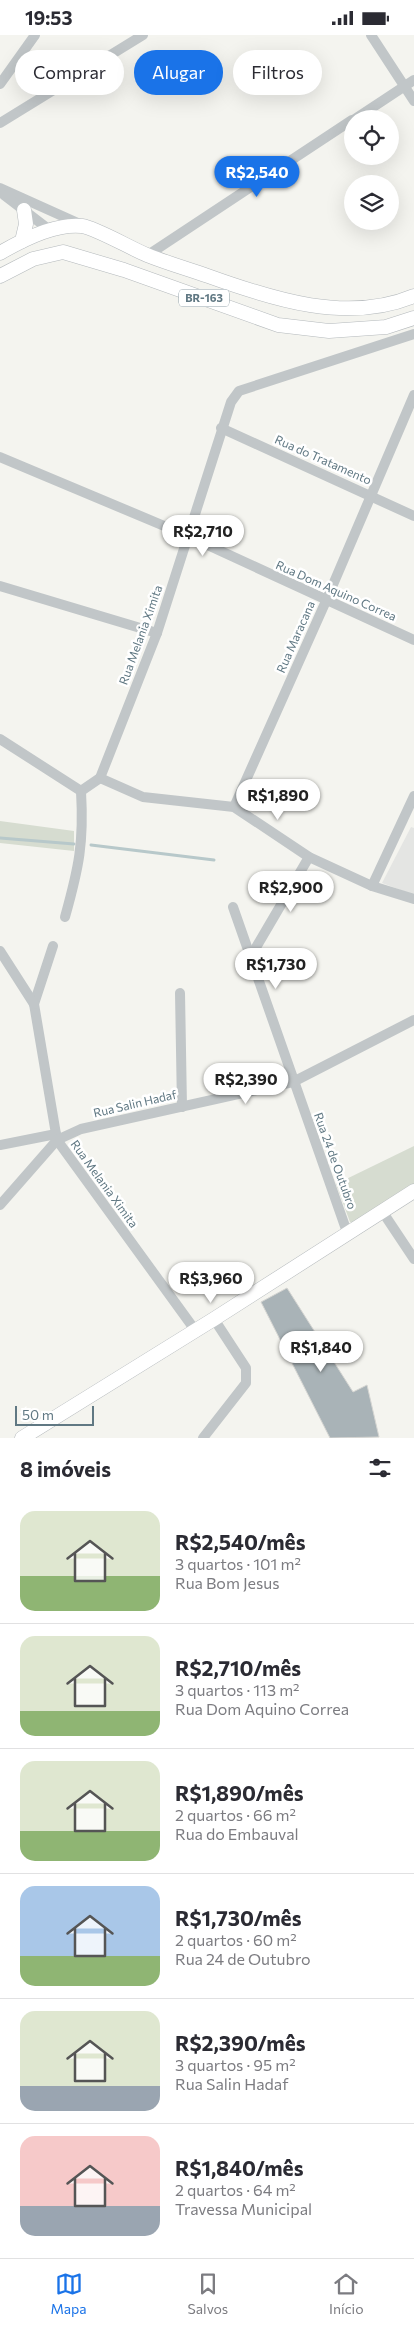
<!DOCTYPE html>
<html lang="pt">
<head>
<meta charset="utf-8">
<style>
	body { margin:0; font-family:Commissioner,sans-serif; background:#f2f2f3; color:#2b2b33; height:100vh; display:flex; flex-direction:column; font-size:19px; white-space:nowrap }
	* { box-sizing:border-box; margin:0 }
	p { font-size:16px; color:#7c7c81 }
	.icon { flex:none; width:28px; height:28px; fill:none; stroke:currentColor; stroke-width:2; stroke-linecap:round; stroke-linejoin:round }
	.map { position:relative; height:1403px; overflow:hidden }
	.panel { display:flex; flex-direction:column; background:#fff; flex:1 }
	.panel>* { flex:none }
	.banner { position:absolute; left:15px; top:15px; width:385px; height:45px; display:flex; gap:10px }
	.buttons { position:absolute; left:344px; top:75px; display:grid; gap:10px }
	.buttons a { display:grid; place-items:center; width:55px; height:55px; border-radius:50%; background:#fff; box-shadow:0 5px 20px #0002; font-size:25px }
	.scale { position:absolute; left:15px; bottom:12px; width:79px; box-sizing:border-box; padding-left:5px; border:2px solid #607883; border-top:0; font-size:14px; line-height:18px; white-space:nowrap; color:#607883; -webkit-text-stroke:4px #fff; paint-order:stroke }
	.price { position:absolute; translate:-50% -42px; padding:0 11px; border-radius:18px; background:#fff; color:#222; font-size:16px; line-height:32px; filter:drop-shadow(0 1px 2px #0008) }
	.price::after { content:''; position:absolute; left:50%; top:30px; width:15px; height:11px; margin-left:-8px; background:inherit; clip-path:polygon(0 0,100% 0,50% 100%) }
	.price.on { background:#1a73e8; color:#fff }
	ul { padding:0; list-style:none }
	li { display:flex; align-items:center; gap:15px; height:125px; padding:0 20px }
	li+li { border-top:1px solid #e1e1e2 }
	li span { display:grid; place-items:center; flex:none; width:140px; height:100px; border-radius:15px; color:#555 }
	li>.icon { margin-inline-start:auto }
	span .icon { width:60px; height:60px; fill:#fffc; stroke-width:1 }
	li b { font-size:21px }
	h2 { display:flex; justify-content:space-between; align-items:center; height:60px; padding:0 20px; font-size:21px }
	.chip { padding:0 18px; border-radius:22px; background:#fff; box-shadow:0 5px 20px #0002; font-size:18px; line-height:45px }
	.chip.on { background:#1a73e8; color:#fff }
	.status { display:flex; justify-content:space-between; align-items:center; height:35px; padding:0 25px; background:#fff; direction:ltr }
	.status svg { height:14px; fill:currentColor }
	.menu { display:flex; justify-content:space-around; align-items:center; height:70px; border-top:1px solid #e1e1e2; background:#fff; font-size:14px; color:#7c7c81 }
	.menu a { display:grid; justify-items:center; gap:2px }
	.menu .on { color:#1a73e8 }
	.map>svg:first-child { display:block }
</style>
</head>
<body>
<div class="status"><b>19:53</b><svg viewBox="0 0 49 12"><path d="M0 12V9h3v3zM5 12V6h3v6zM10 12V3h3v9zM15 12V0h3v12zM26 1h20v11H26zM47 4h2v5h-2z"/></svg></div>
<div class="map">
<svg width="414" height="1403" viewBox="0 0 414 1403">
	<rect width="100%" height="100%" fill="#f4f4ef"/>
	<!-- built -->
	<path fill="#e4e5e3" d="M 411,792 L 414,793 L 414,860 L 382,848 Z"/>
	<!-- green -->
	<g fill="#d6dcd0">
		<path d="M 0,786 L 74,796 L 74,816 L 0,808 Z"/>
		<path d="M 414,1111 L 414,1151 L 354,1188 L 350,1187 L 336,1149 Z"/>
	</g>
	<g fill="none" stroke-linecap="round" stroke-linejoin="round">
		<!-- stream -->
		<g stroke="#b7c8ca" stroke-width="3">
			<path d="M 0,803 L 74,809"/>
			<path d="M 91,810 L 214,825"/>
		</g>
	</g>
	<!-- building -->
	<path fill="#a9b3b7" stroke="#d5d5d2" d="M 287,1253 L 353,1357 L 367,1350 L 379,1402 L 330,1403 L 261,1267 Z"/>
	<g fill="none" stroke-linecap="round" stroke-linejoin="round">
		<!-- major casing -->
		<g stroke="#b4b9bc" stroke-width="15">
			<g id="major">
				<path d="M 22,206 L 26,189 L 24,175"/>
				<path d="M 0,218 C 22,205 55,188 82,191 C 96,193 132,214 147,220 C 167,228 188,234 208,241 C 272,264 348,289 414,261"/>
				<path d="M 0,241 L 33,224 L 63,217 L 124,235 L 278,290 L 329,296 L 386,292 L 414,283"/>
				<path d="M 22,1403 L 214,1284 L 414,1156"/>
			</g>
		</g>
		<!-- minor -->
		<g stroke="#c1c6c8" stroke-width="10">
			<path d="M 371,0 L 414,66"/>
			<path d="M 0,49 L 35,0"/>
			<path d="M 355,84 L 414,45"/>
			<path d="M 0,88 L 143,0"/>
			<path d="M 0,153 L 80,189"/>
			<path d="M 4,160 L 51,196"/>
			<path d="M 148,220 L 352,85"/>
			<path d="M 221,393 L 414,481"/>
			<path d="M 0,422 L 188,501 L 414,605"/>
			<path d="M 0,551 L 157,598"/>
			<path d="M 0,704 L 81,756 L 100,743"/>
			<path d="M 100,743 L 157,598 L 231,367 L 239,356 L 414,299"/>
			<path d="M 100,743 L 143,762 L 234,772 L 309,822 L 372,851 L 414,864"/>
			<path d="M 234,772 L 326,566 L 414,360"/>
			<path d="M 372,851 L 414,761"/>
			<path d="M 233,872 L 347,1197"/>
			<path d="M 65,882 C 79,832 84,808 81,756"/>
			<path d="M 53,911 L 34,969 L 57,1105 L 195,1295"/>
			<path d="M 0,916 L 34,969"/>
			<path d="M 251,921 L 309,822"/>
			<path d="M 180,958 L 182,1072"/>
			<path d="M 0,1110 L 56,1099"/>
			<path d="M 0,1170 L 57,1105 L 81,1094 L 293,1047 L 414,985"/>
			<path d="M 382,1176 L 414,1224"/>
			<path d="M 203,1403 L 246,1348 L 246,1333 L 214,1284"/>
		</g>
		<!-- major -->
		<use href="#major" stroke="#fff" stroke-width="14"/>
	</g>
	<g text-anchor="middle" stroke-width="5" stroke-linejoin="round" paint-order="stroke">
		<!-- shield labels -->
		<rect fill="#fff" stroke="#90a0a8" stroke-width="1" x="179" y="254.5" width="50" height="17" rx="4"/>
		<g font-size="11" font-weight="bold" fill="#607883">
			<text x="204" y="267">BR-163</text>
		</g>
		<!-- street labels -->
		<g font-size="12" fill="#607883" stroke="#fff">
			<text transform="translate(323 425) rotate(24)" y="4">Rua do Tratamento</text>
			<text transform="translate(336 556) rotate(24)" y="4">Rua Dom Aquino Correa</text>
			<text transform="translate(141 600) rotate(-70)" y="4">Rua Melania Ximita</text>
			<text transform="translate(296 602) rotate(-66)" y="4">Rua Maracana</text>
			<text transform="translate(135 1069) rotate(-13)" y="4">Rua Salin Hadaf</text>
			<text transform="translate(335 1126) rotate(70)" y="4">Rua 24 de Outubro</text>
			<text transform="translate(104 1149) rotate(54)" y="4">Rua Melania Ximita</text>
		</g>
	</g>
</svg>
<div class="buttons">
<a><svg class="icon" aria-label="locate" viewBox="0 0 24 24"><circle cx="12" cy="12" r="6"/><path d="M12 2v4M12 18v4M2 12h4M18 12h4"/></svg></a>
<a><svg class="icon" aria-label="layers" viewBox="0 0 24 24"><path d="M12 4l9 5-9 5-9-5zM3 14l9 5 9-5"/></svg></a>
</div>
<div class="scale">50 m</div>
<b class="price on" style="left:257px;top:163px">R$2,540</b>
<b class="price" style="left:203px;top:522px">R$2,710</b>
<b class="price" style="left:278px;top:786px">R$1,890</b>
<b class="price" style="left:291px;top:878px">R$2,900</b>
<b class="price" style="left:276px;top:955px">R$1,730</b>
<b class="price" style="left:246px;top:1070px">R$2,390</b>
<b class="price" style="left:211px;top:1269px">R$3,960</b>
<b class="price" style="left:321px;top:1338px">R$1,840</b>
<div class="banner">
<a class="chip">Comprar</a>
<a class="chip on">Alugar</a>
<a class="chip">Filtros</a>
</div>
</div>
<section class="panel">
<h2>8 imóveis<svg class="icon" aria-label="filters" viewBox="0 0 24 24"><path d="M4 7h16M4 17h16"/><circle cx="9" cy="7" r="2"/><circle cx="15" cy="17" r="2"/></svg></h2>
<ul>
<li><span style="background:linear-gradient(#dfe7d0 65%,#8fb573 0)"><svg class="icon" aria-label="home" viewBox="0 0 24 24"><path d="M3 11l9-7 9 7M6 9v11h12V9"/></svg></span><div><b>R$2,540/mês</b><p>3 quartos · 101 m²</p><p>Rua Bom Jesus</p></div></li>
<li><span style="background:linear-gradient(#dfe7d0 75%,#8fb573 0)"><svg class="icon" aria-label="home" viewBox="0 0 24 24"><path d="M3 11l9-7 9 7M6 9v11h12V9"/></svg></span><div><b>R$2,710/mês</b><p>3 quartos · 113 m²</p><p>Rua Dom Aquino Correa</p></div></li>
<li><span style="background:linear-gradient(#dfe7d0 70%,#8fb573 0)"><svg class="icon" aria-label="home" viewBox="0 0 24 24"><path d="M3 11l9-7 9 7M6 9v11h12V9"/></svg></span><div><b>R$1,890/mês</b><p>2 quartos · 66 m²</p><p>Rua do Embauval</p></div></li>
<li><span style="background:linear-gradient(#a9c7e8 70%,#8fb573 0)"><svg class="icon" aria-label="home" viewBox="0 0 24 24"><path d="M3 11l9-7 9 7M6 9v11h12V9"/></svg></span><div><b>R$1,730/mês</b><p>2 quartos · 60 m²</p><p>Rua 24 de Outubro</p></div></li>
<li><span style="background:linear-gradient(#dfe7d0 75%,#9aa5b1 0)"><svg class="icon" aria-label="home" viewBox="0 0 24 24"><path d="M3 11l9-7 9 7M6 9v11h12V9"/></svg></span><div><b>R$2,390/mês</b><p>3 quartos · 95 m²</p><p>Rua Salin Hadaf</p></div></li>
<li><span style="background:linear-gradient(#f6c9c9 70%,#9aa5b1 0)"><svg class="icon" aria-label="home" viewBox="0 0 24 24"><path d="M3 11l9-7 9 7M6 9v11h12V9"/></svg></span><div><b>R$1,840/mês</b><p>2 quartos · 64 m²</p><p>Travessa Municipal</p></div></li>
</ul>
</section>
<nav class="menu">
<a class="on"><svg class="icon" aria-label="map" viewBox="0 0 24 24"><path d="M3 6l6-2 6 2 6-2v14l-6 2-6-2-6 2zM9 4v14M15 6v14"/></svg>Mapa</a>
<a><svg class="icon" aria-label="saved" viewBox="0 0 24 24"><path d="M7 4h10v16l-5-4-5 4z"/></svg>Salvos</a>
<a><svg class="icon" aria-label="home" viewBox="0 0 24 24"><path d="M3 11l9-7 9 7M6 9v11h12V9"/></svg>Início</a>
</nav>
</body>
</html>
